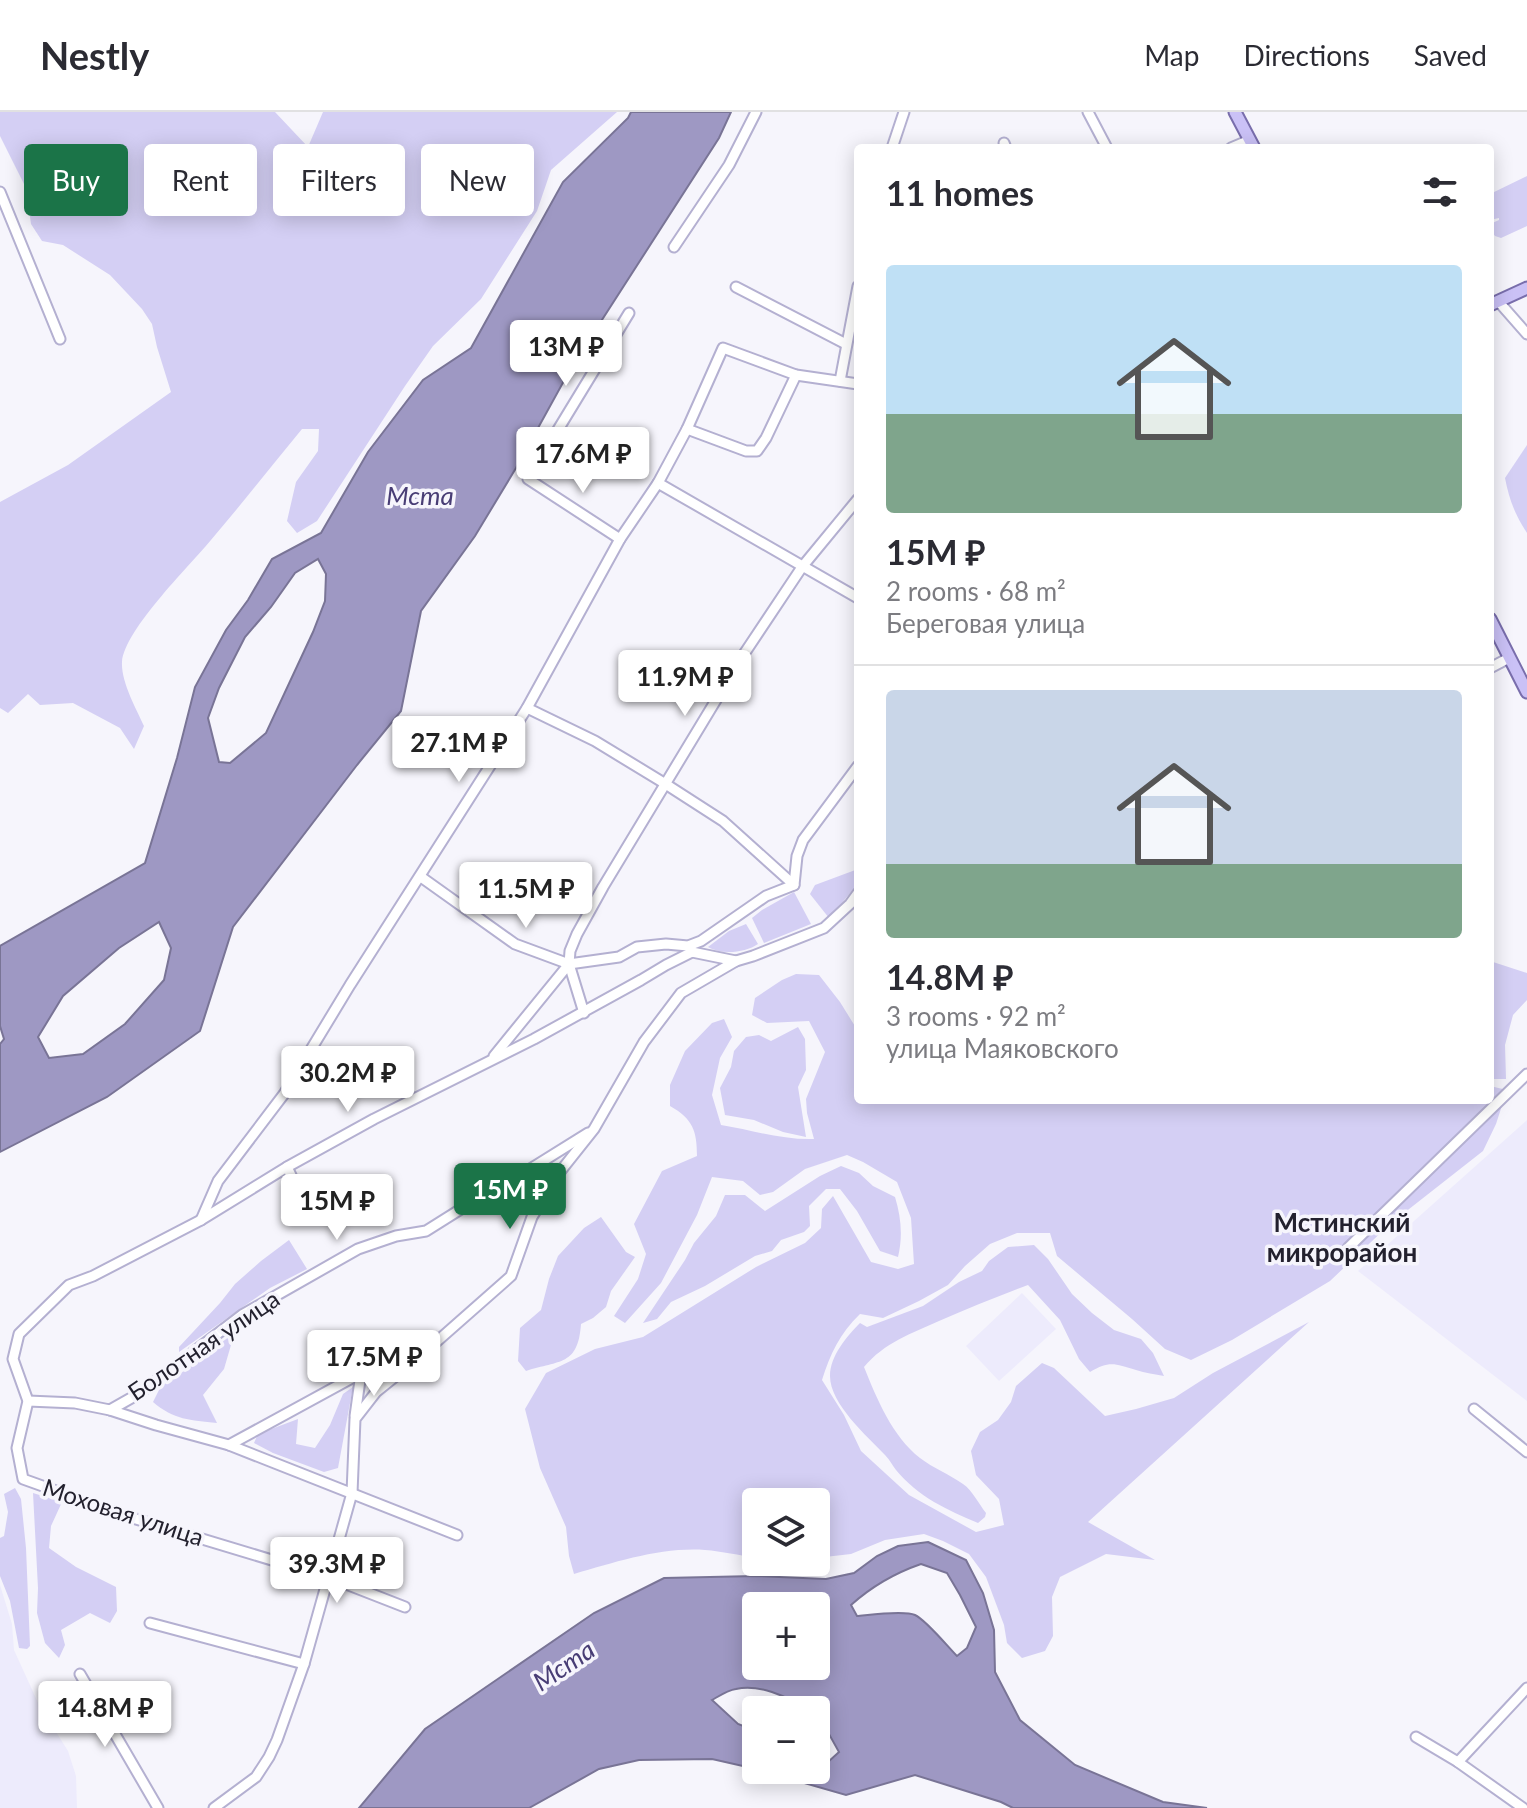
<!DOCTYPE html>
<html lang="en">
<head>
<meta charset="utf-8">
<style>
	body { margin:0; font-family:Lato,sans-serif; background:#f7f7f7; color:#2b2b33; height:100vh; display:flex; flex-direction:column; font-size:30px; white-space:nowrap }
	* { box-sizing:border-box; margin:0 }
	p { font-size:26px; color:#7c7c81 }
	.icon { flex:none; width:44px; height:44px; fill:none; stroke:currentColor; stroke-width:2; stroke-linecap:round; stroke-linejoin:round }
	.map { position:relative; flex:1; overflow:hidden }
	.sheet { position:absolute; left:854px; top:32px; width:640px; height:960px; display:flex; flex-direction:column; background:#fff; border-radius:8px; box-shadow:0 4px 20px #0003 }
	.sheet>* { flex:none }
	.hud { position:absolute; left:24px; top:32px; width:710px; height:72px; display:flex; gap:16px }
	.fabs { position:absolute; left:742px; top:1376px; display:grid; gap:16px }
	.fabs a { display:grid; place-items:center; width:88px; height:88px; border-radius:8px; background:#fff; box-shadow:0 4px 20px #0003; font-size:40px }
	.price { position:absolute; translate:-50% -68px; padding:0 18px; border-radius:8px; background:#fff; color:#222; font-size:26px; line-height:52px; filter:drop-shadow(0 2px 4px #0008) }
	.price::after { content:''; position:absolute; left:50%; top:48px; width:24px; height:18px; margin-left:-12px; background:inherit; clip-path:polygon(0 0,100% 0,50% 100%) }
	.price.current { background:#1b7448; color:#fff }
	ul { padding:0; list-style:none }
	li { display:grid; align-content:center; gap:16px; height:424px; padding:0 32px }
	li+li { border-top:2px solid #e1e1e2 }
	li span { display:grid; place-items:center; height:248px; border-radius:8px; color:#555 }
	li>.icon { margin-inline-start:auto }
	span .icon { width:144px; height:144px; fill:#fffc; stroke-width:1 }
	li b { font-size:34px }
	h2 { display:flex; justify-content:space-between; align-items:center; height:96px; padding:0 32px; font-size:34px }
	.chip { padding:0 28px; border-radius:8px; background:#fff; box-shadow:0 4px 20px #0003; font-size:28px; line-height:72px }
	.chip.current { background:#1b7448; color:#fff }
	header { display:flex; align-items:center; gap:48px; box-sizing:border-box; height:112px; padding:0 40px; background:#fff; border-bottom:2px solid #e1e1e2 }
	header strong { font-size:38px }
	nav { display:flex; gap:44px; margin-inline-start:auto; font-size:28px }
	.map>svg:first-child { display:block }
</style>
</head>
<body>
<header>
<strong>Nestly</strong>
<nav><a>Map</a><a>Directions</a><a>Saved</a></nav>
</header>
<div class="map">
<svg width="1527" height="1696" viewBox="0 0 1527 1696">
	<rect width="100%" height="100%" fill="#f6f5fc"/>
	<!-- built -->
	<g fill="#edebfc">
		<path d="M 1527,1008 L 1527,1289 L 1358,1159 Z"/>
		<path d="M 1022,1181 L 1056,1217 L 999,1269 L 966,1234 Z"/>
		<path d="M 0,1473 L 12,1512 L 14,1538 L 39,1593 L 68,1639 L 76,1664 L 77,1696 L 0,1696 Z"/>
	</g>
	<!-- green -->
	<g fill="#d4cff4">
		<path d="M 0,0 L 275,0 L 308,35 L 323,0 L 617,0 L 551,58 L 537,99 L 481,187 L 433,234 L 405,274 L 317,409 L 297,421 L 287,409 L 296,370 L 318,339 L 319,317 L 302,317 C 273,352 245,388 216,422 C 193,451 125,516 122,550 C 121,570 136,596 144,614 L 134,637 L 120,616 L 73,591 L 40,593 L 28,582 L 8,601 L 0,596 L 0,390 L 68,353 L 171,280 L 157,235 L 152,212 L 142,197 L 110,163 L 63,133 L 42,129 L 31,112 L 26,76 L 0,24 Z"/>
		<path d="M 1527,64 L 1527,114 L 1501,126 L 1495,124 L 1490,117 L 1490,112 L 1499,108 L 1499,106 L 1490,108 L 1490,82 Z"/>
		<path d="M 1527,333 L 1527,421 C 1515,403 1509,387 1505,366 Z"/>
		<path d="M 858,757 L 858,772 L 829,806 L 810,782 L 815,773 Z"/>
		<path d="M 794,780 L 811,812 L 764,831 L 752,806 L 762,798 Z"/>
		<path d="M 746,812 L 758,832 C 745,841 721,843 708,835 L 729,819 Z"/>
		<path d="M 1490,849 L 1527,861 L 1527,888 L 1513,903 L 1505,933 L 1506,967 L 1490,967 Z"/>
		<path d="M 796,862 L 819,863 L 840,890 L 858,919 L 858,988 L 1087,988 L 1151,992 L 1171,988 L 1490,988 L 1490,974 L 1507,978 L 1496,1012 L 1483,1039 L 1390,1112 L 1330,1169 L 1232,1228 L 1191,1248 L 1165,1237 L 1132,1207 L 1057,1144 L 1050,1121 L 1017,1121 L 990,1132 L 965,1154 L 948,1173 L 919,1189 L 883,1206 L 860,1202 C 840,1221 830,1242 822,1268 L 844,1303 L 861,1339 L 909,1383 L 976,1420 L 1004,1413 L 999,1387 L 976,1363 L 971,1339 L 980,1320 L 998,1308 L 1011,1290 L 1016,1274 L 1042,1251 L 1054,1256 L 1105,1304 L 1136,1297 L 1174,1286 L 1213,1261 L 1309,1210 L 1088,1410 L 1155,1448 L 1106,1442 L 1060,1465 L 1052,1485 L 1053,1524 L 1045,1539 L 1022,1546 L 1007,1531 L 1004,1513 L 986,1465 L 969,1442 L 943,1429 L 924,1422 L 885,1428 L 851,1442 L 816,1446 L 816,1390 L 756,1390 L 756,1445 C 739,1444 722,1439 705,1438 C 661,1435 616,1450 574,1462 L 569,1444 L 566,1415 L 540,1356 L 525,1297 L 546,1261 L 595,1237 L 643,1225 L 756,1155 L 805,1131 L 821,1116 L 822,1097 L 833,1084 L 871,1150 L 898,1157 L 914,1152 L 911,1106 L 897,1070 L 863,1050 L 847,1043 L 805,1057 L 773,1080 L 760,1083 L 743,1069 L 712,1065 L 697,1103 L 661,1171 L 625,1211 L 614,1204 L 638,1167 L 646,1142 L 634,1112 L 662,1059 L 697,1044 C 697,1019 693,1007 670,994 L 670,973 L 685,939 L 712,911 L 724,907 L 732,925 L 720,946 L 712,983 L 721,1013 C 752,1018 782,1028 814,1027 L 807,1001 L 806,987 L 825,940 L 809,909 L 767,911 L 752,903 L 755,886 L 782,868 Z"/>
		<path d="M 798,915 L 805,927 L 806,958 L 798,975 L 806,1025 L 783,1020 L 754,1008 L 725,1003 L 720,976 L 731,955 L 734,939 L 746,925 L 759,923 L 771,929 Z"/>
		<path d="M 841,1054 L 859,1061 L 873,1074 L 895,1085 C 901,1105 903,1124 898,1145 L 880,1139 L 857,1099 L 840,1077 L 826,1077 L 809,1094 L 810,1114 L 804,1120 L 781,1128 L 772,1139 L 755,1144 L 705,1174 L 671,1190 L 657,1207 L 643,1211 L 685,1148 L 694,1131 L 716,1104 L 725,1083 L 745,1083 L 765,1099 L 820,1064 Z"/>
		<path d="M 601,1105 L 626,1140 L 635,1145 L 611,1179 L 606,1195 L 593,1206 L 581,1212 C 578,1254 560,1248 526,1259 L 518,1249 L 520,1216 L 541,1198 L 549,1167 L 558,1144 L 584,1116 Z"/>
		<path d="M 289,1128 L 307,1157 L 270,1176 L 179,1240 L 179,1235 L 220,1191 L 235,1172 L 261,1149 Z"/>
		<path d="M 1034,1133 L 1048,1147 L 1072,1182 L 1092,1201 L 1114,1218 L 1141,1227 L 1153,1241 L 1164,1264 C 1155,1262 1145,1261 1136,1258 C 1115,1252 1110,1248 1090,1260 L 1079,1247 L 1060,1208 L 1028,1173 C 998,1184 969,1196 939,1209 C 912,1221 884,1231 864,1255 C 877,1287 892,1324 920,1346 C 933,1356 949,1362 963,1372 C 972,1378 979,1392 986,1401 L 985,1405 L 978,1411 C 963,1405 948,1398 934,1390 C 920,1382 906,1370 896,1358 C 892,1353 890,1348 885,1343 C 867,1324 830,1292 830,1264 C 830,1244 847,1224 860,1211 L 867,1215 L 923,1194 L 959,1170 L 982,1159 L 989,1149 L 1008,1135 Z"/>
		<path d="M 238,1218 L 231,1233 L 224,1257 L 203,1283 L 217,1311 C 190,1308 174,1308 153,1290 L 161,1274 L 184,1259 Z"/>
		<path d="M 353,1275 L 338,1356 L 324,1360 L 273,1341 L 254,1331 L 258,1322 L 298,1307 L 296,1332 L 315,1336 L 330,1313 L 343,1282 Z"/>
		<path d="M 15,1376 L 21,1387 L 26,1436 L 30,1534 L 27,1537 L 19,1536 L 10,1489 L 0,1464 L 0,1426 L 4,1424 L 8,1400 L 4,1382 Z"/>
		<path d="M 33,1381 L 62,1390 L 51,1414 L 49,1436 L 76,1455 L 116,1475 L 117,1499 L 110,1511 L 90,1501 L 61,1518 L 65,1533 L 59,1546 L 45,1531 L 37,1501 L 38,1476 Z"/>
	</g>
	<!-- water -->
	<g fill="#9e98c3" stroke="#797496" stroke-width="2" fill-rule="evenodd">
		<path d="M 631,0 L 731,0 L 719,26 L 571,256 L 516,356 L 475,424 L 421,499 L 401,599 L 357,653 L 233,815 L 200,919 L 107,985 L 0,1040 L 0,932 L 4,927 L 0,914 L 0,834 L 145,751 L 177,646 L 195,575 L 226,518 L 248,488 L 272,447 L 321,421 L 368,340 L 423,268 L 471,236 L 563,70 L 628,6 ZM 318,447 L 326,462 L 325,489 L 313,520 L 266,621 L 230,651 L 219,650 L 208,606 L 219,576 L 245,525 L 271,495 L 295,461 ZM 159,810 L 171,836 L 164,868 L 125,912 L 83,942 L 49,946 L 38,925 L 63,884 L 119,836 Z"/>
		<path d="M 928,1430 L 966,1448 L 983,1481 L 994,1518 L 995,1560 L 1020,1608 L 1075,1653 L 1163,1690 L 1207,1696 L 1013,1696 L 1001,1690 L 915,1663 L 846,1683 L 759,1658 L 816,1658 L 816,1648 L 827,1651 L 839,1640 L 829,1622 L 816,1609 L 816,1598 L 804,1598 C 788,1583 757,1572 736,1577 C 728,1578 719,1584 712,1588 L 738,1612 L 756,1619 L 756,1657 L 712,1647 L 639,1648 L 599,1657 L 529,1696 L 359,1696 L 425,1617 L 594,1501 L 664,1466 L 756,1464 L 826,1467 L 854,1461 L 877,1444 L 898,1434 ZM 921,1452 L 947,1461 L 960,1483 L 976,1515 L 967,1536 L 957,1544 C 948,1535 926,1508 915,1503 C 904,1498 869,1503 857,1504 L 851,1493 C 871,1475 895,1461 921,1452 ZM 756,1494 L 816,1494 L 816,1554 L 756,1554 Z"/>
	</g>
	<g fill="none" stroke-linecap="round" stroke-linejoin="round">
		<!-- minor casing -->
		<g stroke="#b4b0d1" stroke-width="13">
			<g id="minor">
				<path d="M 1088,0 L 1107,36"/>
				<path d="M 1004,31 L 1006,36"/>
				<path d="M 892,36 L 904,0"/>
				<path d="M 1231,36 L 1250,28"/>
				<path d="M 0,80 L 60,227"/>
				<path d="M 674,135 L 729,53 L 756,0"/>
				<path d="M 736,175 L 846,232"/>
				<path d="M 1498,189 L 1527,222"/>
				<path d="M 840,269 L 858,174"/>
				<path d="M 687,317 L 746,339 L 757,339 L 766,326 L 796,263"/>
				<path d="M 658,371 L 858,486"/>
				<path d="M 620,427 L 528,367 L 629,201"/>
				<path d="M 1490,556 L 1509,546"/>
				<path d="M 527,596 L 595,629 L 664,671 L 723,709 L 794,773"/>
				<path d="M 421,765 L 515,832 L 569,852 L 584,901"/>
				<path d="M 569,852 L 619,845 L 637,835 L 666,832 L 688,834 L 701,829 L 766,784 L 794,773 L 797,744 L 803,728 L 858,654"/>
				<path d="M 494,944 L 569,852 L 570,839 L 577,822 L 603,775 L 742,545 L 802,455 L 858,387"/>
				<path d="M 287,1055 L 298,1078"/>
				<path d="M 201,1108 L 218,1069 L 284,982 L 350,873 L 527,596 L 620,427 L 658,371 L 687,317 L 723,236 L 796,263 L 858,272"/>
				<path d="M 1348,1136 L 1527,962"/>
				<path d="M 28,1289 L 75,1291 L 110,1298 L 156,1313 L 229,1333 L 457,1423"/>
				<path d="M 1474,1297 L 1527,1340"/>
				<path d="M 110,1298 L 140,1281 L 242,1203 L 358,1137 L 396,1124 L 426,1119 L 461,1097 L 495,1079 L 588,1021"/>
				<path d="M 355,1304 L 361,1261"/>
				<path d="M 229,1333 L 361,1261 L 409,1254 L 511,1164 L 532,1105 L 559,1061 L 594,1017 L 644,930 L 681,881 L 736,849"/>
				<path d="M 405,1495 L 328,1465 L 126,1404 L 23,1367 L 17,1336 L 28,1289 L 13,1247 L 19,1222 L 69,1173 L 93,1164 L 201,1108 L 287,1055 L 374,1007 L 534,927 L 641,868 L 666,853 L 692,840 L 736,849 L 753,844 L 824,816 L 850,792 L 858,781"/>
				<path d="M 150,1511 L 304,1552"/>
				<path d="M 80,1562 L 158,1696"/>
				<path d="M 1416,1625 L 1458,1650 L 1523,1696"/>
				<path d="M 1458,1650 L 1527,1576"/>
				<path d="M 214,1696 L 256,1665 L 269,1645 L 277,1628 L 304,1552 L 352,1381 L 355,1307 L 376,1280 L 407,1255"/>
			</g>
		</g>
		<!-- major casing -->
		<g stroke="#796eac" stroke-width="15">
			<g id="major">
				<path d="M 1235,0 L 1254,36"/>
				<path d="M 1490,193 L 1527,176"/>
				<path d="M 1490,507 L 1527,580"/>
			</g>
		</g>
		<!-- minor -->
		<use href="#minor" stroke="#fff" stroke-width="9"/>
		<!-- major -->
		<use href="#major" stroke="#cac1f6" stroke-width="11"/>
	</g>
	<g text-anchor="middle" stroke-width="7" stroke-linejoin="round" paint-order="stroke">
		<!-- street labels -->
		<g font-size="24" fill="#23212e" stroke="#f6f5fc">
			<text transform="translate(204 1234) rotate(-34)" y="8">Болотная улица</text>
			<text transform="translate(123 1401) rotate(18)" y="8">Моховая улица</text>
		</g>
		<!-- water labels -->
		<g font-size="26" font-style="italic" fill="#483d75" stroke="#f6f5fc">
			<text x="420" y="393">Мста</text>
			<text transform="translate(564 1554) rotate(-34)" y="9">Мста</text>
		</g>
		<!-- neighbourhood labels -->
		<g font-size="26" font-weight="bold" fill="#23212e" stroke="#f6f5fc">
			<text x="1342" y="1120">Мстинский<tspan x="1342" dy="30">микрорайон</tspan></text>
		</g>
	</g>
</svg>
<div class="fabs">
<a><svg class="icon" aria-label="layers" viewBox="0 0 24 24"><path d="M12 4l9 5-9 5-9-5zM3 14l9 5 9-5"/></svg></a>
<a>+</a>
<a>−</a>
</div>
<b class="price" style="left:566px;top:276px">13M ₽</b>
<b class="price" style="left:583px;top:383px">17.6M ₽</b>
<b class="price" style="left:685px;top:606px">11.9M ₽</b>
<b class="price" style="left:459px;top:672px">27.1M ₽</b>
<b class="price" style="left:526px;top:818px">11.5M ₽</b>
<b class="price" style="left:348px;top:1002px">30.2M ₽</b>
<b class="price current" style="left:510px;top:1119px">15M ₽</b>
<b class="price" style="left:337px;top:1130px">15M ₽</b>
<b class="price" style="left:374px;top:1286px">17.5M ₽</b>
<b class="price" style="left:337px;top:1493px">39.3M ₽</b>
<b class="price" style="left:105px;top:1637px">14.8M ₽</b>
<div class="hud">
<a class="chip current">Buy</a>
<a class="chip">Rent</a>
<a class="chip">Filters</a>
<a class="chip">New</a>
</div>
<section class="sheet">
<h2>11 homes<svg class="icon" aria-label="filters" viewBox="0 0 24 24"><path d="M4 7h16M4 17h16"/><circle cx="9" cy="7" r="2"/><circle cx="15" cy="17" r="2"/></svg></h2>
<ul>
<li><span style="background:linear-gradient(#bfe0f5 60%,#7fa58c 0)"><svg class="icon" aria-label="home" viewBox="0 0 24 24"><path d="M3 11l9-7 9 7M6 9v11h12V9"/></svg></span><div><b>15M ₽</b><p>2 rooms · 68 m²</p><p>Береговая улица</p></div></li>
<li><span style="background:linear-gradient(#c9d6e8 70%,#7fa58c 0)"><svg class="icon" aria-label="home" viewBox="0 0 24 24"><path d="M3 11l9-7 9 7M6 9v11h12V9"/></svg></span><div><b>14.8M ₽</b><p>3 rooms · 92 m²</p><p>улица Маяковского</p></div></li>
</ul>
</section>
</div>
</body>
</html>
